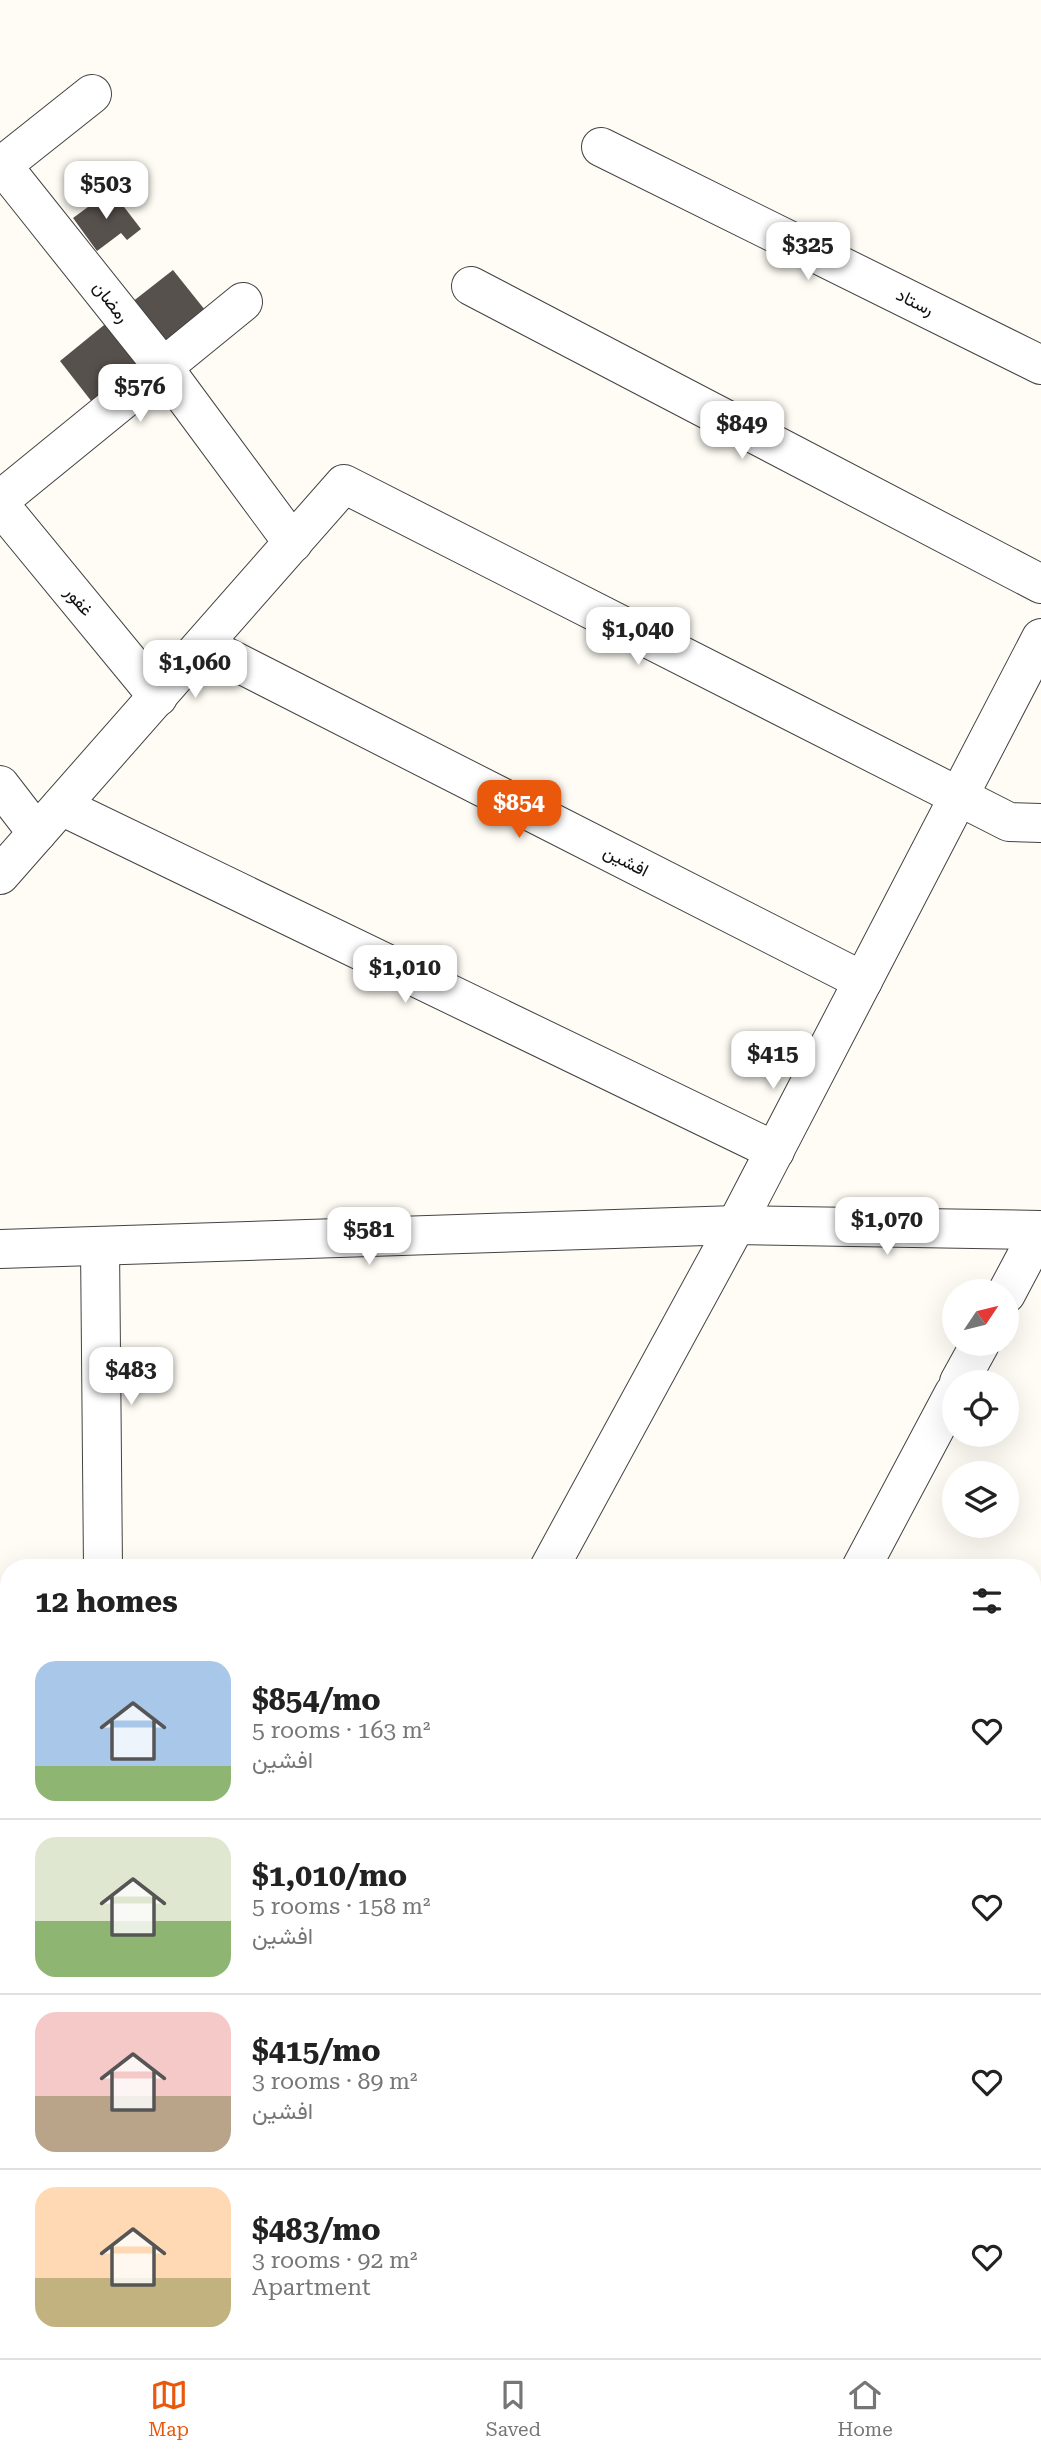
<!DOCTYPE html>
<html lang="en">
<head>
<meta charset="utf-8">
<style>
	body { margin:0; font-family:"Roboto Serif",Vazirmatn,serif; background:#f6f6f6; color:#222; height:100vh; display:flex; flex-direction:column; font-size:26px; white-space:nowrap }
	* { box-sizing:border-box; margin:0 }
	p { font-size:23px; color:#767676 }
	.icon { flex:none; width:38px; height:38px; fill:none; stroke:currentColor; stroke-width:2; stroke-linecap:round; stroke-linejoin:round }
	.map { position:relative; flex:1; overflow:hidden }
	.panel { position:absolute; left:0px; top:1559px; width:1041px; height:800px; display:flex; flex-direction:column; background:#fff; border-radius:28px 28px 0 0; box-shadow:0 7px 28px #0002 }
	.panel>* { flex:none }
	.needle { width:46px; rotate:55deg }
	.controls { position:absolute; left:942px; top:1279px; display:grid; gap:14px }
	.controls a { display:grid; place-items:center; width:77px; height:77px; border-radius:50%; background:#fff; box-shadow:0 7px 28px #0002; font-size:35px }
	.price { position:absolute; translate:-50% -60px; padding:0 16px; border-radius:14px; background:#fff; color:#222; font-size:23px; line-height:46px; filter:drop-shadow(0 2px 4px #0008) }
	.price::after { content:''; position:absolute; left:50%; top:42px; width:21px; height:16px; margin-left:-10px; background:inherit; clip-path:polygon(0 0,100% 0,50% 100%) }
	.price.current { background:#ea580c; color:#fff }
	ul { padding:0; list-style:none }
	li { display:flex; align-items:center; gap:21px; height:175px; padding:0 35px }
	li+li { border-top:2px solid #e0e0e0 }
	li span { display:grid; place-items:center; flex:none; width:196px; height:140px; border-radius:21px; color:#555 }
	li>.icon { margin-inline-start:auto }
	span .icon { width:84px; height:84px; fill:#fffc; stroke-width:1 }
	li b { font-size:30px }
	h2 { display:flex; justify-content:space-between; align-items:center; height:84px; padding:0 35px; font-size:30px }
	.tab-bar { display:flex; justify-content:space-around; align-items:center; height:98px; border-top:2px solid #e0e0e0; background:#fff; font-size:19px; color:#767676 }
	.tab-bar a { display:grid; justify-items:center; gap:4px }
	.tab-bar .current { color:#ea580c }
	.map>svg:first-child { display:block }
</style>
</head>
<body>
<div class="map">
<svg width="1041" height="2358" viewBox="0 0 1041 2358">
	<rect width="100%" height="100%" fill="#fefcf4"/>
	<!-- building -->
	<g fill="#57514d">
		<path d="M 111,190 L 141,229 L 127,240 L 121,233 L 97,251 L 73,218 Z"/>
		<path d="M 173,270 L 209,315 L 163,352 L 127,306 Z"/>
		<path d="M 109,321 L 142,362 L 92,402 L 60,361 Z"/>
	</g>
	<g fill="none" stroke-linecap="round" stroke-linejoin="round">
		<!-- minor casing -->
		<g stroke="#434343" stroke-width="40">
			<g id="minor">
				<path d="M 601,147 L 1041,365"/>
				<path d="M 2,165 L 163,367 L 293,543"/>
				<path d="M 0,167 L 92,94"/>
				<path d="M 471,286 L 1041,584"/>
				<path d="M 0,500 L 243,302"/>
				<path d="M 0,505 L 158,697"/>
				<path d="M 203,645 L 863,981"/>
				<path d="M 0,785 L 37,833"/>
				<path d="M 61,806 L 775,1151"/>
				<path d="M 0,875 L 344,484 L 1009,822 L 1041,823"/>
				<path d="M 100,1246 L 103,1568"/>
				<path d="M 0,1249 L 736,1225 L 1041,1230"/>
				<path d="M 1006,1294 L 1040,1230"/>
				<path d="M 959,1382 L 980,1344"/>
				<path d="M 549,1568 L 736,1225 L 1041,638"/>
				<path d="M 861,1568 L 954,1393"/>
				<path d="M 1032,1692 L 1041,1692"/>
				<path d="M 0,1699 L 9,1699"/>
				<path d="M 1032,1978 L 1041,1979"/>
				<path d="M 1032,2252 L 1041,2252"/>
				<path d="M 0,2257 L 9,2257"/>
				<path d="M 94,2358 L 94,2350"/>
				<path d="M 409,2358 L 410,2350"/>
				<path d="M 675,2358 L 675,2350"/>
				<path d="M 936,2358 L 937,2350"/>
			</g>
		</g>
		<!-- minor -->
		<use href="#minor" stroke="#fff" stroke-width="38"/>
	</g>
	<g text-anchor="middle" stroke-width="7" stroke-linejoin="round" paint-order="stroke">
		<!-- street labels -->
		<g font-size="18" fill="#101010" stroke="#fff">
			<text transform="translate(111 302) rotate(52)" y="6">رمضان</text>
			<text transform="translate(915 302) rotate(26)" y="6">رستاد</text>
			<text transform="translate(79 601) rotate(50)" y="6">غفور</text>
			<text transform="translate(626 861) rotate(27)" y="6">افشین</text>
		</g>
	</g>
</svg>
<div class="controls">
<a><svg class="needle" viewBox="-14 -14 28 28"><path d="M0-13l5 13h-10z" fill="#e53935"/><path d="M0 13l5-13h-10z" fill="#767676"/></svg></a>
<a><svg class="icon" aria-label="locate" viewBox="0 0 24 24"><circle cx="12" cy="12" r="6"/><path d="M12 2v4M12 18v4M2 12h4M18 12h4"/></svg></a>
<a><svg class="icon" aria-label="layers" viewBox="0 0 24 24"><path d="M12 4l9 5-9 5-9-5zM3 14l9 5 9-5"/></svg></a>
</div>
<b class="price" style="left:106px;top:221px">$503</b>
<b class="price" style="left:808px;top:282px">$325</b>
<b class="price" style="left:140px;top:424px">$576</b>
<b class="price" style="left:742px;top:461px">$849</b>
<b class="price" style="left:638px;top:667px">$1,040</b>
<b class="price" style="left:195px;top:700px">$1,060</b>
<b class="price current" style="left:519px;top:840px">$854</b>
<b class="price" style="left:405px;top:1005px">$1,010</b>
<b class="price" style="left:773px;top:1091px">$415</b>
<b class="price" style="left:887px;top:1257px">$1,070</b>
<b class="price" style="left:369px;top:1267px">$581</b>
<b class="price" style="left:131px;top:1407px">$483</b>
<section class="panel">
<h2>12 homes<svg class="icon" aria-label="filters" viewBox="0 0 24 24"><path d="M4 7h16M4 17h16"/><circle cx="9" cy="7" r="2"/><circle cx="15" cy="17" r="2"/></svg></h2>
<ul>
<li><span style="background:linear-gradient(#a9c7e8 75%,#8fb573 0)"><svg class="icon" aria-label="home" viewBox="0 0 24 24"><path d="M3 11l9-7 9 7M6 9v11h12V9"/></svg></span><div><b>$854/mo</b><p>5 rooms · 163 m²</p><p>افشین</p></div><svg class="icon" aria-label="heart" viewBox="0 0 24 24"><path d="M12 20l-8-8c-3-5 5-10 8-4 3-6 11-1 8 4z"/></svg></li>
<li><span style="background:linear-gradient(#dfe7d0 60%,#8fb573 0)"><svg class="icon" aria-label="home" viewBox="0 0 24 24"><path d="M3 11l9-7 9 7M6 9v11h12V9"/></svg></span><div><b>$1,010/mo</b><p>5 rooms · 158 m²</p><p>افشین</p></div><svg class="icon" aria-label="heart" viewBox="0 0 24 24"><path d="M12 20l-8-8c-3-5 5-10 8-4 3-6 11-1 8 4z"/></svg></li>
<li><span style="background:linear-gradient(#f6c9c9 60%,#b9a48a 0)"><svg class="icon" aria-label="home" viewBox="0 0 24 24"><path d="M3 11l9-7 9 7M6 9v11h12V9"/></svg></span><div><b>$415/mo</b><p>3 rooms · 89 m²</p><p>افشین</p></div><svg class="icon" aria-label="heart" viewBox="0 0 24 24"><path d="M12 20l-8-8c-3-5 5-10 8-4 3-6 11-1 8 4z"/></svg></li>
<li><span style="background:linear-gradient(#ffd9b3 65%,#c2b280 0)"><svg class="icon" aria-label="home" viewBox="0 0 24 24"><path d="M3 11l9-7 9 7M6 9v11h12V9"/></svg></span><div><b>$483/mo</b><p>3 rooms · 92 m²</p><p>Apartment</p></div><svg class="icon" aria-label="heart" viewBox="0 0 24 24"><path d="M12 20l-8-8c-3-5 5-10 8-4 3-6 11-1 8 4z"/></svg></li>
</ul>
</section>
</div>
<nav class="tab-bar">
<a class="current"><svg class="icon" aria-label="map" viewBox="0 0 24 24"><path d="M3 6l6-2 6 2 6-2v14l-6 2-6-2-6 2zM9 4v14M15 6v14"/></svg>Map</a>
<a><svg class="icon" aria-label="saved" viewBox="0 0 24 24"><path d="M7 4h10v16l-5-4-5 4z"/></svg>Saved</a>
<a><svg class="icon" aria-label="home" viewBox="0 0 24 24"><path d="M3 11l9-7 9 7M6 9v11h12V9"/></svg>Home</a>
</nav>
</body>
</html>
